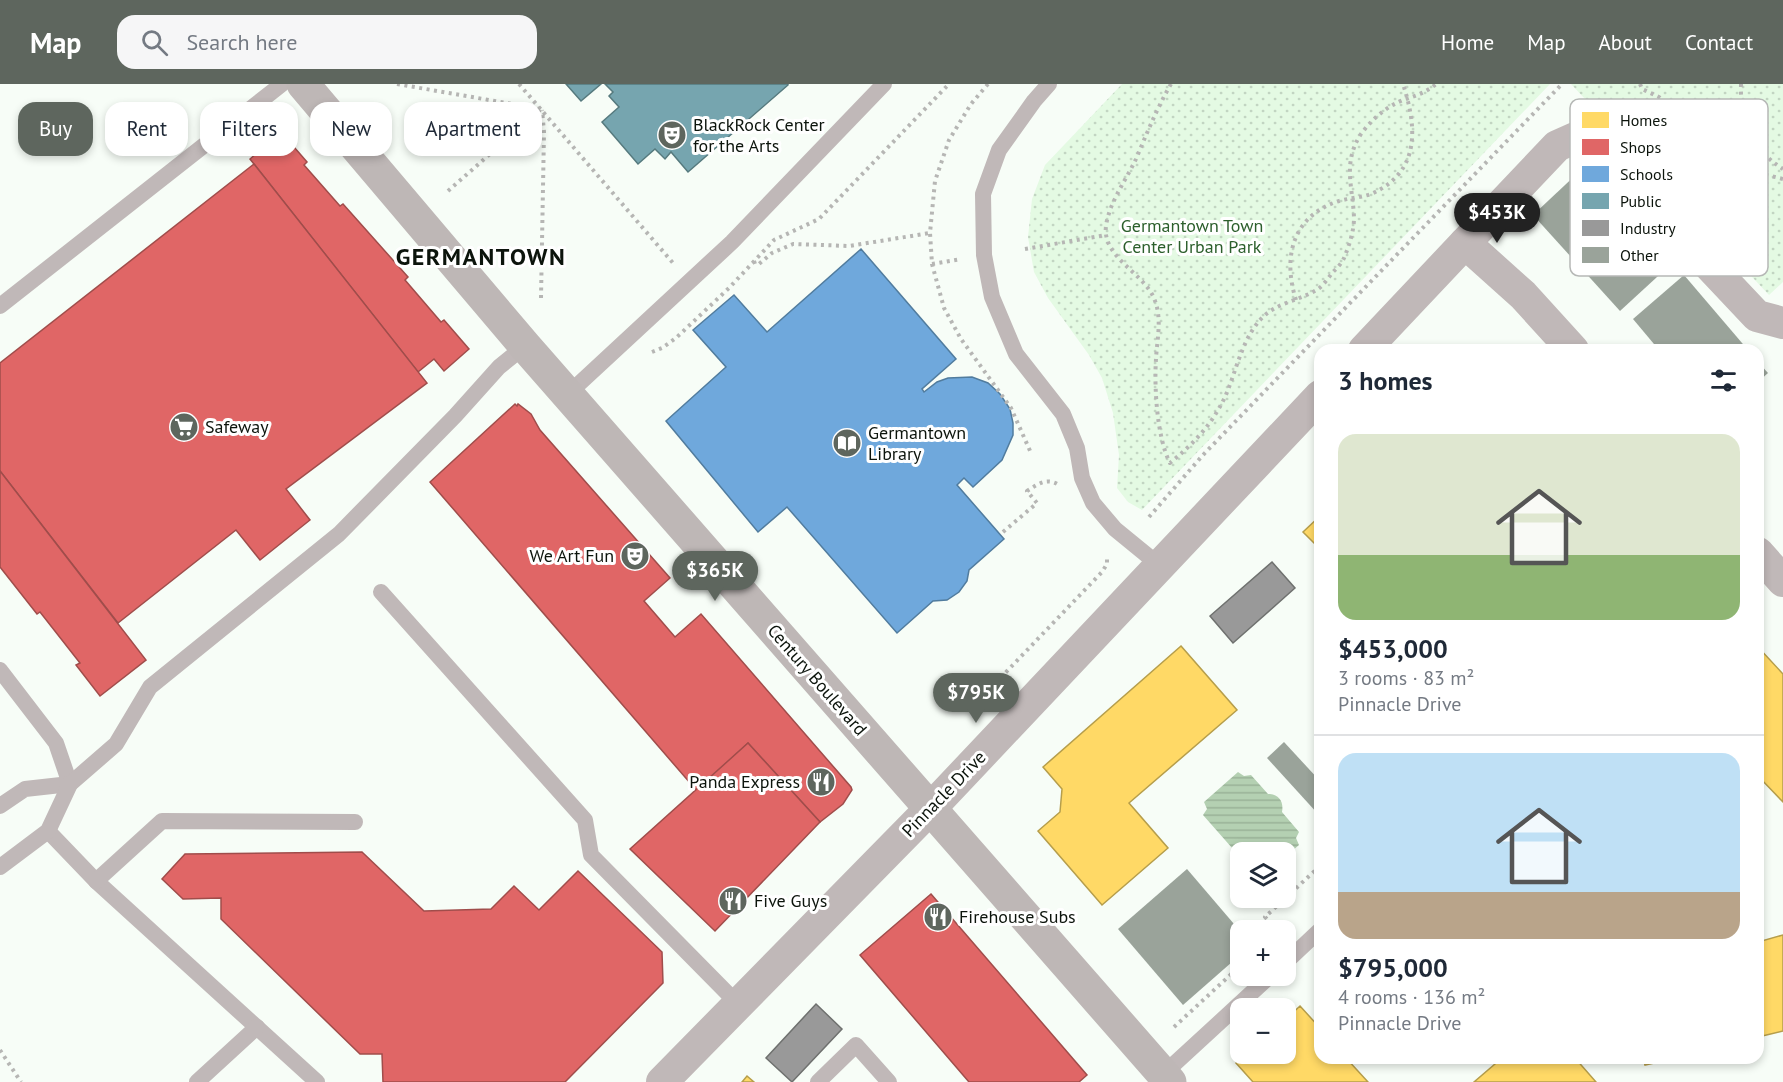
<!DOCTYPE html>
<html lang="en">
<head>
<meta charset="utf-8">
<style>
	body { margin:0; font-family:"PT Sans",sans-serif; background:#f6f6f7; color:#1f2937; height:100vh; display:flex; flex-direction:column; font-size:22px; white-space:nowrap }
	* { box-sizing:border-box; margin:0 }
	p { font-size:20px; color:#747a83 }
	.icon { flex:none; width:33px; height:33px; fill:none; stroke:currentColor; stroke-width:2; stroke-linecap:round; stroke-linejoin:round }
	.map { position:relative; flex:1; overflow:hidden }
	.sheet { position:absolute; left:1314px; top:260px; width:450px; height:720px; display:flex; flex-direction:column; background:#fff; border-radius:18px; box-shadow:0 3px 9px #0003 }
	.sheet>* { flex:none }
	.banner { position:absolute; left:18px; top:18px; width:570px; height:54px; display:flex; gap:12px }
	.fabs { position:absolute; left:1230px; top:758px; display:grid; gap:12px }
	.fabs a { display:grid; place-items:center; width:66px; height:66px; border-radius:12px; background:#fff; box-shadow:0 3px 9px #0003; font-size:30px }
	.price { position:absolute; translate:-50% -51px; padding:0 14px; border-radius:21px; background:#5e665e; color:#fff; font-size:20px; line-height:39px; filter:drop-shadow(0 2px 3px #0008) }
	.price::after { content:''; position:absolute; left:50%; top:36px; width:18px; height:14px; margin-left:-9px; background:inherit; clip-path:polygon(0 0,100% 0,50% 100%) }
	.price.current { background:#222; color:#fff }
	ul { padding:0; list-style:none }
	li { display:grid; align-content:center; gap:12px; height:318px; padding:0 24px }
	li+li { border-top:2px solid #e0e1e3 }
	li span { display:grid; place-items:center; height:186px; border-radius:18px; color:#555 }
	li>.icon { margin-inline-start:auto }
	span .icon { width:108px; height:108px; fill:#fffc; stroke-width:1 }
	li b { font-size:26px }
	h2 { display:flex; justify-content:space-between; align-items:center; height:72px; padding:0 24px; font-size:26px }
	.pill { padding:0 21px; border-radius:18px; background:#fff; box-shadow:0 3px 9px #0003; font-size:21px; line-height:54px }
	.pill.current { background:#5e665e; color:#fff }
	header { display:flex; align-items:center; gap:36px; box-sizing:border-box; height:84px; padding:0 30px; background:#5e665e; color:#fff }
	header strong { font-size:28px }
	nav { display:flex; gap:33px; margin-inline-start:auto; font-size:21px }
	.search { width:420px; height:54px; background:#f6f6f7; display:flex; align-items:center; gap:15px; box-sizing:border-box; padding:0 21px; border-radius:18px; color:#747a83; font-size:22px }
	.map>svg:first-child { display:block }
</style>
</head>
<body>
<header>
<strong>Map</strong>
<div class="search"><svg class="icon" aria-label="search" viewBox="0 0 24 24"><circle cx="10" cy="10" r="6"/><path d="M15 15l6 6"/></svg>Search here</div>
<nav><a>Home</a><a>Map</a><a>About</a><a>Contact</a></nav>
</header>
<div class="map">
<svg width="1783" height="998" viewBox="0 0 1783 998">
	<defs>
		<pattern id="park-dots" width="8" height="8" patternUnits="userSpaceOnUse" patternTransform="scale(1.5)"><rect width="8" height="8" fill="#e4fae3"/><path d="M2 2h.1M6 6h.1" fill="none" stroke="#c2d5c2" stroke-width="1.8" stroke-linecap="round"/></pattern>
		<pattern id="water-rules" width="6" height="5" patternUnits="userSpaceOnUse" patternTransform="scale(1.5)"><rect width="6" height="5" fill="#b4d0b2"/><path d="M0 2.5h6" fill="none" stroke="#9ab298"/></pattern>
	</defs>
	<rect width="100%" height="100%" fill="#f7fdf7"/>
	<!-- park -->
	<g fill="url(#park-dots)">
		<path d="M 1122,0 L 1550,0 L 1142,426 L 1128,418 L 1117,404 L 1119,371 L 1113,329 L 1102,294 L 1089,271 L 1048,214 L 1034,188 L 1028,153 L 1032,115 L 1045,81 Z"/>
		<path d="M 1571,0 L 1783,0 L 1783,198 L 1769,211 Z"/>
	</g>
	<!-- water -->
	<path fill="url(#water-rules)" d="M 1238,688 L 1244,692 L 1251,691 L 1268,710 C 1279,710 1284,718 1282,728 L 1299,748 L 1296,754 L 1299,761 L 1286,772 L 1286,768 L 1240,768 L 1240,773 L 1203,731 L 1207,725 L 1204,718 Z"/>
	<!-- homes -->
	<g fill="#ffd966" stroke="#b69e4b" stroke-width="1.5">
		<path d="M 1320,432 L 1320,465 L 1303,448 Z"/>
		<path d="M 1181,562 L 1237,626 L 1129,719 L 1168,764 L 1102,821 L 1038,747 L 1060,728 L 1062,705 L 1043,683 Z"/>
		<path d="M 1758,563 L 1783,590 L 1783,718 L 1758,692 Z"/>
		<path d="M 1783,851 L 1783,947 L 1758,953 L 1758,858 Z"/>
		<path d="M 1300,922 L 1320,944 L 1320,974 L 1346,974 L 1368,998 L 1253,998 L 1236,979 L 1247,969 L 1286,969 L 1286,935 Z"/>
		<path d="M 1502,974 L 1575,974 L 1596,998 L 1474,998 Z"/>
		<path d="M 1643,974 L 1676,974 L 1645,981 Z"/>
		<path d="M 747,992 L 754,998 L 742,998 Z"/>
	</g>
	<!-- shops -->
	<g fill="#e06666" stroke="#a04d4b" stroke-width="1.5">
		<path d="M 281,48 L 307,78 L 304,81 L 340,122 L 343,120 L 408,193 L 405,196 L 441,238 L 444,236 L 469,265 L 444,287 L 434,275 L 418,288 L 250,75 Z"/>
		<path d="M 254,80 L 427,299 L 286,405 L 310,436 L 260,476 L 236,446 L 118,539 L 0,387 L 0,279 Z"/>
		<path d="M 515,320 L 517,322 L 518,320 L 531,330 L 540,346 L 670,494 L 644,517 L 675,553 L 701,530 L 851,703 L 852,706 L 843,720 L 820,738 L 748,659 L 697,707 L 430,398 Z"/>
		<path d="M 0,387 L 146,576 L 100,612 L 76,581 L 80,579 L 40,528 L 37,530 L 0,483 Z"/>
		<path d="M 748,659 L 820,738 L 715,847 L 630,765 Z"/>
		<path d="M 362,768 L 424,827 L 491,825 L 514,802 L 539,826 L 578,787 L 662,868 L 663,899 L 565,998 L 383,998 L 382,970 L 360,970 L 221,835 L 221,814 L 183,815 L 162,795 L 185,770 Z"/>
		<path d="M 931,810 L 1087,991 L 1079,998 L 969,998 L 860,871 Z"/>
	</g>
	<!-- schools -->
	<path fill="#6fa8dc" stroke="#517c9e" stroke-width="1.5" d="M 861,165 L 956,275 L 922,305 L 924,308 L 937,298 L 948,294 L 972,293 L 988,299 L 1000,310 L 1010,325 L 1013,339 L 1013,351 L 1002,376 L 973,403 L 964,394 L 957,401 L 1004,455 L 969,486 L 967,497 L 959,508 L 947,516 L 933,517 L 897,549 L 787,423 L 758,448 L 666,337 L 726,283 L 693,246 L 734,211 L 767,248 Z"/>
	<!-- public -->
	<g fill="#76a5af" stroke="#567a7e" stroke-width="1.5">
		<path d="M 566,0 L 601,0 L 581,17 Z"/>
		<path d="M 605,0 L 788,0 L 788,1 L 688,88 L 671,68 L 665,75 L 655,65 L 638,80 L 602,38 L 619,23 L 609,12 L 613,8 Z"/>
	</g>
	<!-- industry -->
	<g fill="#999" stroke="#6f716f" stroke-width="1.5">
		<path d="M 1272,478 L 1295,504 L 1233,559 L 1210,532 Z"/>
		<path d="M 816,920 L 842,945 L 792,998 L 766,974 Z"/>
	</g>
	<!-- building -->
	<g fill="#9aa39a">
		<path d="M 1581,86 L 1669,182 L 1620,227 L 1533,131 Z"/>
		<path d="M 1684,191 L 1748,266 L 1659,266 L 1633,235 Z"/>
		<path d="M 1758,278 L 1768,289 L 1758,298 Z"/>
		<path d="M 1284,658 L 1320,697 L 1320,729 L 1318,730 L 1267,674 Z"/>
		<path d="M 1187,785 L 1240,847 L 1240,871 L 1183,921 L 1118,845 Z"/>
	</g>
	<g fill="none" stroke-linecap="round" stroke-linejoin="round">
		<!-- path -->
		<g stroke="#b6b6b4" stroke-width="4" stroke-dasharray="3 4.5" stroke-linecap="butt">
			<path d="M 397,0 L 541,25"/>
			<path d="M 519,0 L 673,179"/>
			<path d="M 988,0 L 971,20 L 949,56 L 935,97 L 930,149 L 932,180 L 944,224 L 961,255 L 1011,324 L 1031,369"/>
			<path d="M 1171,0 C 1157,24 1147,49 1136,75 C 1126,96 1109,119 1106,142 C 1102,172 1141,188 1153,212 C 1163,233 1157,254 1156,275 C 1154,303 1157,354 1170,379 C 1194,359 1211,342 1225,313 C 1237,286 1242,252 1265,231 C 1280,218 1301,216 1318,205 C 1324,201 1328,194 1333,188 C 1337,184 1342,179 1344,174 C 1349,162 1354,147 1354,134 C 1353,103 1342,79 1361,50 C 1372,35 1386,23 1403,16 C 1415,12 1427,8 1436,0"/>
			<path d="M 1640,0 L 1642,5 L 1659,13 L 1721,69 L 1736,79 L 1759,89 L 1783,95"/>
			<path d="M 1741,0 C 1740,37 1750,64 1783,85"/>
			<path d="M 448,107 L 541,25"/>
			<path d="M 1025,165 L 1106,151"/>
			<path d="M 754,177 L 755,180 L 759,180 L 772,169 L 793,160 L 849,162 L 930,149"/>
			<path d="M 932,180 L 961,175"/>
			<path d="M 541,214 L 544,48 L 542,26"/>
			<path d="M 1296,216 C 1283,175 1291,134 1336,118 C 1347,114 1360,114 1371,110 C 1421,88 1417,43 1403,0"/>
			<path d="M 652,268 L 662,264 L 676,254 L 729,204 L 774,156 L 819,135 L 949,0"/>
			<path d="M 1149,433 L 1203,371 L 1562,0"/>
			<path d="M 1003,448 L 1037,419 L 1027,407 C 1038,400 1047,393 1059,401"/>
			<path d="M 985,610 L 1102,488 L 1107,480 L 1107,471"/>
			<path d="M 1277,846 L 1265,833 L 1320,782"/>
			<path d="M 1174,943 L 1240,882"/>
			<path d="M 0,966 L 21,998"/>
		</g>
		<!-- lane -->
		<g stroke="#c0b8b8" stroke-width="16">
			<path d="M 1049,0 L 1034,17 L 999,66 L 983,110 L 984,171 L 992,213 L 1016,270 L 1063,330 L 1077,364 L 1082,394 L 1093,419 L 1115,445 L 1159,481"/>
			<path d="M 0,222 L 282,0"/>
			<path d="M 568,310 L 732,158 L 884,0"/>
			<path d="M 381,508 L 585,736 L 591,771 L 738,920"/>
			<path d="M 0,586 L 56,659 L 70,700"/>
			<path d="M 0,722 L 25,705 L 70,700"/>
			<path d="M 48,747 L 96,797 L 317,998"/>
			<path d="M 0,783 L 48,747 L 70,700 L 116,660 L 150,603 L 339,450 L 455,332 L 499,283 L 525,262"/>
			<path d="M 96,797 L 162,737 L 355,738"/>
			<path d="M 1286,878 L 1320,846"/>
			<path d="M 1159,994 L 1271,891"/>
			<path d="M 197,998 L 257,943"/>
			<path d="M 818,998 L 856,961 L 889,998"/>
		</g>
		<!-- street -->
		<g stroke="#c0b8b8" stroke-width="32">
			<path d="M 1465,159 L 1557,62 L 1575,54 L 1591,56 L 1757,232 L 1783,239"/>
			<path d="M 1364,266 L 1465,159 L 1523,211 L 1573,266"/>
			<path d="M 1758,469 L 1783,497"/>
			<path d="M 662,998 L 930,725 L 1320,312"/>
		</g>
		<!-- secondary -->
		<path stroke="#beb7b6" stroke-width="33" d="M 303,0 L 525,262 L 1170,998"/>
	</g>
	<!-- icons -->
	<defs>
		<g id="theatre-disc" transform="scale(1.5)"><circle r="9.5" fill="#5e665e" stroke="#fff"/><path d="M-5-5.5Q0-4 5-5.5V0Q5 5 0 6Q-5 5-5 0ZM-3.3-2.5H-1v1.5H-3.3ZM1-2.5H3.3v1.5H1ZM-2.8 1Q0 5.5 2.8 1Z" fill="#fff"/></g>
		<g id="supermarket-disc" transform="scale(1.5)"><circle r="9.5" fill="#5e665e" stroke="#fff"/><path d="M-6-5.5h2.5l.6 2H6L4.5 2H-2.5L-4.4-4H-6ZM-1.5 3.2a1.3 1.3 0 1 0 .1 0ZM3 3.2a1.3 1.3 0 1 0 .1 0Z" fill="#fff"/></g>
		<g id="library-disc" transform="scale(1.5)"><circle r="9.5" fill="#5e665e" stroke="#fff"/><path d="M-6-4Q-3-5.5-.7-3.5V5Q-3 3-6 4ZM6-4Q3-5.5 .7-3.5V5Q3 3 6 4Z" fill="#fff"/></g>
		<g id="restaurant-disc" transform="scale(1.5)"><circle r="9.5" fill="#5e665e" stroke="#fff"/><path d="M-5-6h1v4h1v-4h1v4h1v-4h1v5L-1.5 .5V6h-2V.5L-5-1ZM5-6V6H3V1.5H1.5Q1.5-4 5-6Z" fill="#fff"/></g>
	</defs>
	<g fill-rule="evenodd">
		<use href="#theatre-disc" x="672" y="51"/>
		<use href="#supermarket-disc" x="184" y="343"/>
		<use href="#library-disc" x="847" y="359"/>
		<use href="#theatre-disc" x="635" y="472"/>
		<use href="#restaurant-disc" x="821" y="698"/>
		<use href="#restaurant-disc" x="733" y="817"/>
		<use href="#restaurant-disc" x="938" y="833"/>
	</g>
	<g text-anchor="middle" stroke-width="6" stroke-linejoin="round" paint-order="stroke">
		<!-- poi labels -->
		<g font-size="18" fill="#0c140c" stroke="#fff" text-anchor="start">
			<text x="693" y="47">BlackRock Center<tspan x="693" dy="21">for the Arts</tspan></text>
			<text x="205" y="349">Safeway</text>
			<text x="868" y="355">Germantown<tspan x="868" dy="21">Library</tspan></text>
			<text x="614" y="478" text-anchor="end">We Art Fun</text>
			<text x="800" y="704" text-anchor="end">Panda Express</text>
			<text x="754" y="823">Five Guys</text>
			<text x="959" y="839">Firehouse Subs</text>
		</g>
		<!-- park labels -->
		<g font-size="18" fill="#2c5f2c" stroke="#fff">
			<text x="1192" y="148">Germantown Town<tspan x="1192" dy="21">Center Urban Park</tspan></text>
		</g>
		<!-- street labels -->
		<g font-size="18" fill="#0c140c" stroke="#fff">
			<text transform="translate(817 596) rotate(49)" y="6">Century Boulevard</text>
			<text transform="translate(944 710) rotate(-46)" y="6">Pinnacle Drive</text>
		</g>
		<!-- district labels -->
		<g font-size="24" font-weight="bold" letter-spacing="1.5" fill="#0c140c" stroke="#fff">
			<text x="481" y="181">GERMANTOWN</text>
		</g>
	</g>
	<!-- legend -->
	<rect x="1570" y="15" width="198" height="177" rx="9" fill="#fff" stroke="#b6b8b6" stroke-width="1.5"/>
	<rect x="1582" y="28" width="27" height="16" fill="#ffd966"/>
	<rect x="1582" y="55" width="27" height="16" fill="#e06666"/>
	<rect x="1582" y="82" width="27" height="16" fill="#6fa8dc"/>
	<rect x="1582" y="109" width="27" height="16" fill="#76a5af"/>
	<rect x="1582" y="136" width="27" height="16" fill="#999"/>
	<rect x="1582" y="163" width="27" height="16" fill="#9aa39a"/>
	<g font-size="16" fill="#0c140c">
		<text x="1620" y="42">Homes</text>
		<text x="1620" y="69">Shops</text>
		<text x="1620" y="96">Schools</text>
		<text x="1620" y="123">Public</text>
		<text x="1620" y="150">Industry</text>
		<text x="1620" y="177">Other</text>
	</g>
</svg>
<div class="fabs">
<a><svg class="icon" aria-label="layers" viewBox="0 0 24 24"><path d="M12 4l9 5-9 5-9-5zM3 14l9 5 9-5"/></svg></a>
<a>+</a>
<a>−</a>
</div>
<b class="price current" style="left:1497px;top:160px">$453K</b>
<b class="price" style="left:715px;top:518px">$365K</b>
<b class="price" style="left:976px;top:640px">$795K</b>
<div class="banner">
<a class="pill current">Buy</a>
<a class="pill">Rent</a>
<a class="pill">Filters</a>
<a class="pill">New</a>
<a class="pill">Apartment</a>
</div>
<section class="sheet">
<h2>3 homes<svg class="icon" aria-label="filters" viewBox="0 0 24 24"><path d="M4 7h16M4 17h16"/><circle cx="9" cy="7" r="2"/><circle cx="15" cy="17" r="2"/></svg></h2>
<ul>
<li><span style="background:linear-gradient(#dfe7d0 65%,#8fb573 0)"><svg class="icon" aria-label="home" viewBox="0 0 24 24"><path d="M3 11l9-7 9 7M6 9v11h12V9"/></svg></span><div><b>$453,000</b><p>3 rooms · 83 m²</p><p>Pinnacle Drive</p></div></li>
<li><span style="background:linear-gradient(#bfe0f5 75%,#b9a48a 0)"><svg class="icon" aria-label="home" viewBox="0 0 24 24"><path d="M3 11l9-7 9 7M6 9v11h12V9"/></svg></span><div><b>$795,000</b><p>4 rooms · 136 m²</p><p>Pinnacle Drive</p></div></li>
</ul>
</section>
</div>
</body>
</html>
